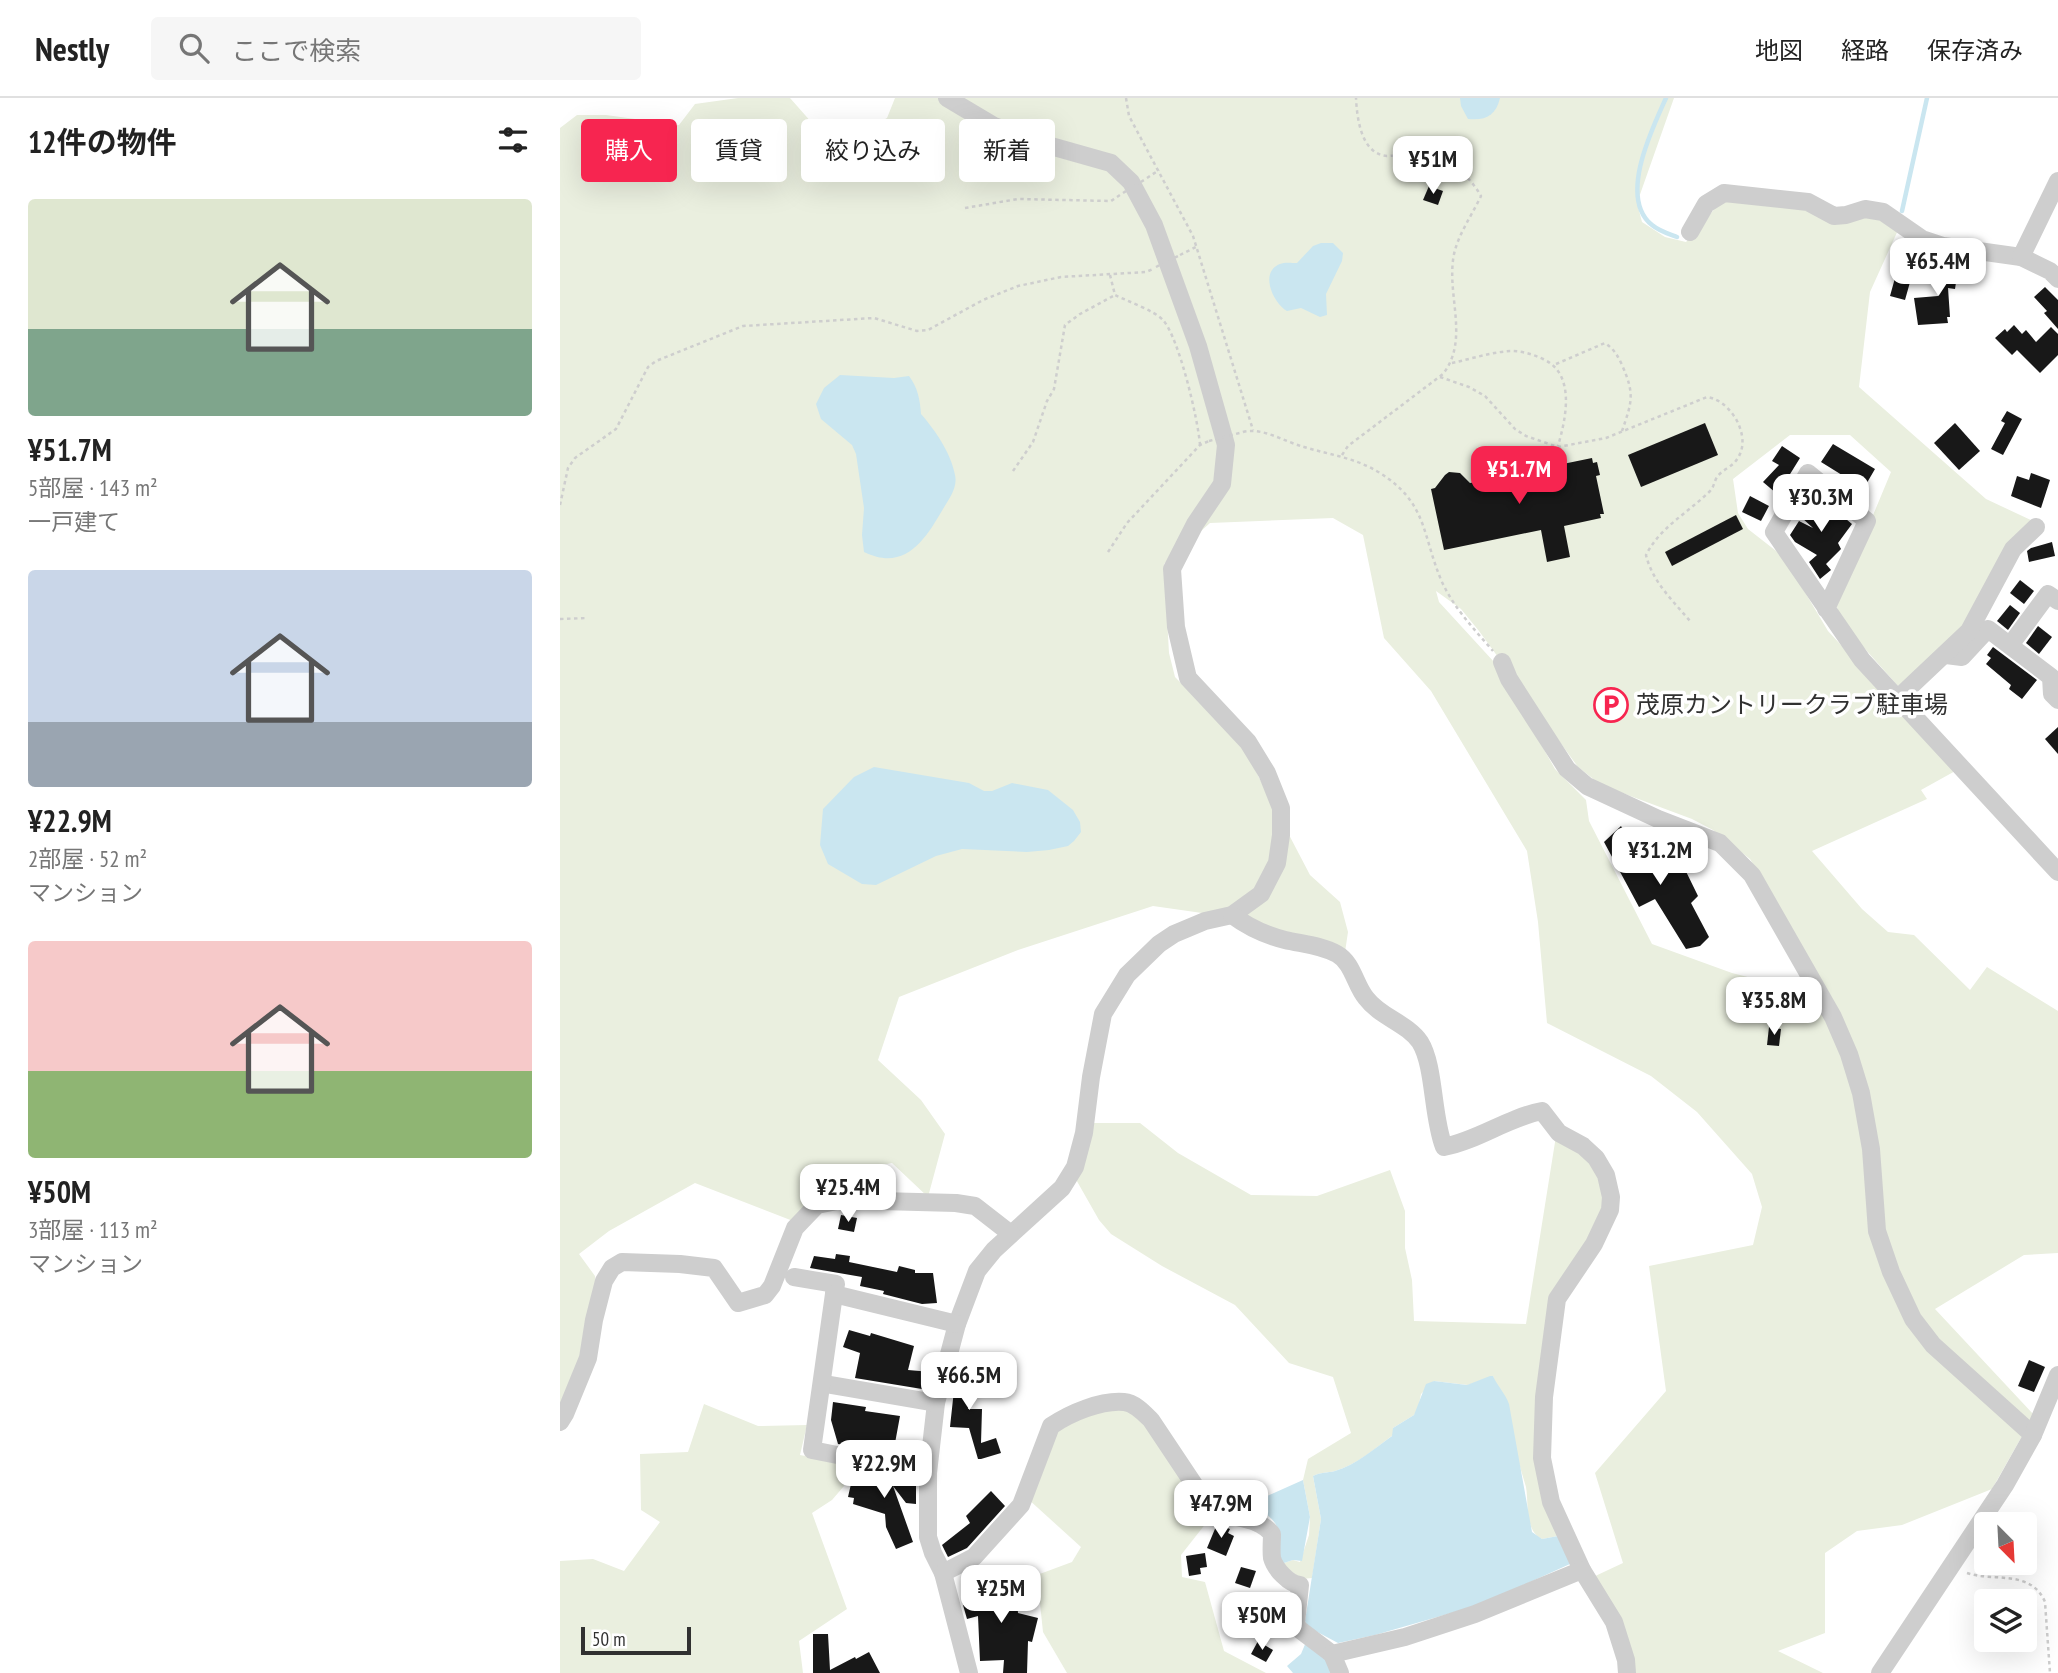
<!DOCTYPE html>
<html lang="ja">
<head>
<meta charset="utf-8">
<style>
	body { margin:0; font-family:"PT Sans Narrow","Noto Sans JP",sans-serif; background:#f6f6f6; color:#222; height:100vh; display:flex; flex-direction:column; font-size:26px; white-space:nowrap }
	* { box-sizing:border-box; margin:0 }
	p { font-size:23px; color:#767676 }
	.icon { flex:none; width:38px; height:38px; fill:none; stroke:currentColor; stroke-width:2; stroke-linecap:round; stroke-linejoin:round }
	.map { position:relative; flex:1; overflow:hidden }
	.side { display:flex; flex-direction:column; background:#fff; width:560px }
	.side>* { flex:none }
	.banner { position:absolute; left:21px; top:21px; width:665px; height:63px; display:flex; gap:14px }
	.needle { width:46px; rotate:156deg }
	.controls { position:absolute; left:1414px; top:1414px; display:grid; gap:14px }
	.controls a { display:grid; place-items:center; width:63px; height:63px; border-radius:7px; background:#fff; box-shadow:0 7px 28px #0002; font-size:35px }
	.scale { position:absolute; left:21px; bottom:18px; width:110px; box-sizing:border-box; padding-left:7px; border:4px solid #313131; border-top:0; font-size:19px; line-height:24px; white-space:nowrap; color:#313131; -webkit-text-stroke:5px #fff; paint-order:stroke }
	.price { position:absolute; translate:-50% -60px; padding:0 16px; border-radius:14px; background:#fff; color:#222; font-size:23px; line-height:46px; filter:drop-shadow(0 2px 4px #0008) }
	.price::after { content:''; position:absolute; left:50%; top:42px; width:21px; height:16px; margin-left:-10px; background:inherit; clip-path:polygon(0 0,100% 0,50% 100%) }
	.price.current { background:#f72550; color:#fff }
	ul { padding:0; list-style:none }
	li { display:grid; align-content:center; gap:14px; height:371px; padding:0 28px }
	li span { display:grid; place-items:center; height:217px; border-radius:7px; color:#555 }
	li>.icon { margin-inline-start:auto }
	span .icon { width:126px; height:126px; fill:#fffc; stroke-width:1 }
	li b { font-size:30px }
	h2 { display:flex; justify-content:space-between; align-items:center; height:84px; padding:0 28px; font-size:30px }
	.tag { padding:0 24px; border-radius:7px; background:#fff; box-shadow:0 7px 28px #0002; font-size:24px; line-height:63px }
	.tag.current { background:#f72550; color:#fff }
	header { display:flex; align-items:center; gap:42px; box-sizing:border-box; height:98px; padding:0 35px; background:#fff; border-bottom:2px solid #e0e0e0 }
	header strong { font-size:33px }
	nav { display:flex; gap:38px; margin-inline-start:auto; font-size:24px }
	.search { width:490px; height:63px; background:#f6f6f6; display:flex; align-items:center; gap:18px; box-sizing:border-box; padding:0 24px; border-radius:7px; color:#767676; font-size:26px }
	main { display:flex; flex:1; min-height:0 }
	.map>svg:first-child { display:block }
</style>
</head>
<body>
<header>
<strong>Nestly</strong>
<div class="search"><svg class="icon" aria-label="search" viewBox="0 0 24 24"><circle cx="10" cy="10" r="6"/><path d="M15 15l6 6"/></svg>ここで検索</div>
<nav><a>地図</a><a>経路</a><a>保存済み</a></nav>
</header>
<main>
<section class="side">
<h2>12件の物件<svg class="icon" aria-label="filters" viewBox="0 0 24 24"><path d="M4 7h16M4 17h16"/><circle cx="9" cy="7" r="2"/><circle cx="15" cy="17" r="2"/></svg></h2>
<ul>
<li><span style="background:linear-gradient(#dfe7d0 60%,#7fa58c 0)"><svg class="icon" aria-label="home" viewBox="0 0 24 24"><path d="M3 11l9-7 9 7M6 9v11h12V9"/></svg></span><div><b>¥51.7M</b><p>5部屋 · 143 m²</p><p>一戸建て</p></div></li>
<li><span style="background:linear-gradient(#c9d6e8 70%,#9aa5b1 0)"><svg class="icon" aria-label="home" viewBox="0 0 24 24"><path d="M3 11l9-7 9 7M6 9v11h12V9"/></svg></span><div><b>¥22.9M</b><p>2部屋 · 52 m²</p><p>マンション</p></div></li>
<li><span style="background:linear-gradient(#f6c9c9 60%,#8fb573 0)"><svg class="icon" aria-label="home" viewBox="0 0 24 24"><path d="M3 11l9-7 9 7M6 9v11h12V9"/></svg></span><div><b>¥50M</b><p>3部屋 · 113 m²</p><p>マンション</p></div></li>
</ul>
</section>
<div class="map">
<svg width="1498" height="1575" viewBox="0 0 1498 1575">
	<rect width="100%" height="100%" fill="#fff"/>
	<!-- green -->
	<g fill="#eaefdf" fill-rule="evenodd">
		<path d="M 178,0 L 230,0 L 253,26 L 302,33 L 327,20 L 335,0 L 1114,0 L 1077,105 L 1082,124 L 1105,139 L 1126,144 C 1141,130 1151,113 1166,98 L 1309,113 L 1339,130 L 1310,194 L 1299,289 L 1426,401 L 1475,424 L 1398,537 L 1338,588 L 1282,525 L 1276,506 L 1331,374 L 1290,337 L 1230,337 L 1173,381 L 1178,415 L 1188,431 L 1224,459 L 1268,533 L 1397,672 L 1361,692 L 1367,701 L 1252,753 L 1302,811 L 1328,834 L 1354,837 L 1410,892 L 1427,869 L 1498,913 L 1498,1155 L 1464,1157 L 1375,1211 L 1474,1317 L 1432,1391 L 1342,1427 L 1297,1433 L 1265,1455 L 1265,1535 L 1218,1553 L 1263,1575 L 1072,1575 L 1031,1480 L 1063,1465 L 1035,1375 L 1106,1293 L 1089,1168 L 1193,1147 L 1202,1109 L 1192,1076 L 1137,1014 L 1091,978 L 987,925 L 978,824 L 967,753 L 871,593 L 824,540 L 803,437 L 773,420 L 650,425 L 604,466 L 609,555 L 615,579 L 682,647 L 750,777 L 780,804 L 788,834 L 785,854 L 684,821 L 593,808 L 458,852 L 339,899 L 318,962 L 361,1002 L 385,1036 L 368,1099 L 332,1065 L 287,1074 L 287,1097 L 233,1123 L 135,1085 L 49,1133 L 19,1156 L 35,1178 L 36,1190 L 24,1256 L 0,1315 L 0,30 L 17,17 L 46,17 L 119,27 L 135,6 ZM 876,493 L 901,511 L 919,533 L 1018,669 L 1041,687 L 1132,721 L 1153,732 L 1190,761 L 1201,779 L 1246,894 L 1172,875 L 1092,846 L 1029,723 L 1026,702 L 995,671 L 935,565 L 879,504 Z"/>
		<path d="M 529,1025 L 580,1025 L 618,1055 L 691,1097 L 757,1098 L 830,1072 L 845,1113 L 845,1150 L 852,1182 L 854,1223 L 966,1226 L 996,1038 L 1036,1064 L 1046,1114 L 994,1199 L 977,1336 L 998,1438 L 982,1441 C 964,1432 969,1406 966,1389 L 933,1278 L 908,1287 L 874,1283 L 861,1296 L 858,1311 L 854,1317 L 833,1330 L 833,1337 C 816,1350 796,1367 775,1373 C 767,1375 761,1374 753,1378 L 761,1421 L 752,1480 L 742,1481 L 721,1466 L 733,1462 L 740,1464 L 749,1437 L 750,1419 L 743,1382 L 748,1361 L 791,1335 L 773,1279 L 729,1265 L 675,1207 L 602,1168 L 551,1136 L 539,1122 L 514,1078 Z"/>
		<path d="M 144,1306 L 198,1328 L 247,1327 L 240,1357 L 277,1364 L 284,1388 L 272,1402 L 252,1415 L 287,1511 L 239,1543 L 243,1575 L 0,1575 L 0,1463 L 33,1461 L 64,1473 L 100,1424 L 81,1412 L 80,1356 L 128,1354 Z"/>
		<path d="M 553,1307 L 579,1314 L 654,1415 L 621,1457 L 622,1479 L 645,1484 L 664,1553 L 706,1575 L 507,1575 L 483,1534 L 477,1477 L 512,1464 L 521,1449 L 467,1400 L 497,1329 Z"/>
	</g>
	<!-- water -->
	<g fill="#cae6f0">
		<path d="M 900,0 L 940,0 C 936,17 926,23 908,21 L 901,8 Z"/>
		<path d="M 761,145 L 773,145 L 783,155 L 782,163 L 766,196 L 767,217 L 760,219 L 741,210 L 727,213 C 713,205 699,174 720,166 C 724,164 732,165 737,165 L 753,148 Z"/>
		<path d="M 280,277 L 334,280 L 349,278 C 358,290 360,302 361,316 C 375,332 391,355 395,377 C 398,389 389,401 383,411 C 365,442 345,474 304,454 L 302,437 L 304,410 L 296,356 L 292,347 L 261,321 L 256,306 L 264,290 Z"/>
		<path d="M 314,669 L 409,685 L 424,693 L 432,693 L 452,685 L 488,692 L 513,712 L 520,724 L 521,734 L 514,743 L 508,748 L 489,752 L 467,754 L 402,751 L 376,758 L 316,787 L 302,786 L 268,766 L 260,747 L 263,711 L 294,679 Z"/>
		<path d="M 930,1278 L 933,1278 C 938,1289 945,1295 949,1306 L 972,1434 L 982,1441 L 998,1438 L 1010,1466 L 919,1507 L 815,1537 L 778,1545 L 748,1529 L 745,1523 L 761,1421 L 753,1378 C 761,1374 767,1375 775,1373 C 796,1367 815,1350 832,1338 L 833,1330 L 854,1317 L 866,1286 L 874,1283 L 907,1287 Z"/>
		<path d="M 743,1382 L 750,1419 L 742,1463 L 733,1462 L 721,1466 C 712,1442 730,1435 704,1414 L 705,1399 Z"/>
		<path d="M 746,1544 L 766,1561 L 772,1575 L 733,1575 L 727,1568 L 741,1556 Z"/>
	</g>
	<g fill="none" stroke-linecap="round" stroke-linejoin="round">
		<!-- stream -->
		<g stroke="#cae6f0" stroke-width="4.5">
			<path d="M 1106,0 C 1092,31 1058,100 1092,127 C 1099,133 1109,136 1117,139"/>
			<path d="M 1342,113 L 1367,0"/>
		</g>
	</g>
	<!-- building -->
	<g fill="#181818">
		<path d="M 869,88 L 883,93 L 878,107 L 863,102 Z"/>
		<path d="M 1383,162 L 1399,165 L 1395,191 L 1388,190 L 1390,219 L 1387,219 L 1388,225 L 1358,227 L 1354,200 L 1378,198 Z"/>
		<path d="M 1340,173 L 1352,177 L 1345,202 L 1330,198 L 1335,180 L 1338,181 Z"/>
		<path d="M 1485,189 L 1498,202 L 1498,231 L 1484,215 L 1487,213 L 1474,199 Z"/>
		<path d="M 1454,227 L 1462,236 L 1466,232 L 1476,244 L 1491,229 L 1498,236 L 1498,257 L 1480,275 L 1457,252 L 1452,257 L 1435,240 L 1445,231 L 1447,234 Z"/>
		<path d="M 1447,313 L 1462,321 L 1443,357 L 1431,351 L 1445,325 L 1441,323 Z"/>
		<path d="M 1145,325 L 1158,357 L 1081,389 L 1068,357 Z"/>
		<path d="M 1395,325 L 1420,353 L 1399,372 L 1374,345 Z"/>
		<path d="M 1273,346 L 1315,371 L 1301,395 L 1287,387 L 1290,382 L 1261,364 Z"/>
		<path d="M 1222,348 L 1240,360 L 1227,381 L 1228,382 L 1216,395 L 1203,384 L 1219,367 L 1212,363 Z"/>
		<path d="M 1032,360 L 1033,365 L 1037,364 L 1040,377 L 1036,378 L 1044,416 L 1040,416 L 1041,420 L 1004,428 L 1010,459 L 987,464 L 981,432 L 884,452 L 871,391 L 875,390 L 885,377 L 889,374 L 900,375 L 910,385 Z"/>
		<path d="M 1471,375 L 1490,382 L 1481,410 L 1451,398 L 1457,378 L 1469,382 Z"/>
		<path d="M 1190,398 L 1209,408 L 1201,423 L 1182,414 Z"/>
		<path d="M 1258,398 L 1292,426 L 1278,445 L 1281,451 L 1266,466 L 1271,472 L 1260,481 L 1249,464 L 1257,457 L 1235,444 L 1230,437 L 1239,423 L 1253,430 L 1241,419 L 1254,400 L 1256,402 Z"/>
		<path d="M 1176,417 L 1183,431 L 1112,468 L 1105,454 Z"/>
		<path d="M 1492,444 L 1495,458 L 1469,464 L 1467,453 L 1471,450 Z"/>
		<path d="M 1460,482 L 1474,493 L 1464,506 L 1450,495 Z"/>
		<path d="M 1450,507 L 1460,515 L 1448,532 L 1437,523 Z"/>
		<path d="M 1478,528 L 1492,539 L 1479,556 L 1466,545 Z"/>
		<path d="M 1433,549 L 1477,582 L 1462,601 L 1449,591 L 1451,587 L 1426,566 L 1431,560 L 1427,557 Z"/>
		<path d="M 1498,629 L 1498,656 L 1485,641 Z"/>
		<path d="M 1061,728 L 1082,764 L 1115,751 L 1138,798 L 1131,805 L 1149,839 L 1140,848 L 1126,851 L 1095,801 L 1079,809 L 1044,744 Z"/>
		<path d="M 1209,929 L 1221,931 L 1219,948 L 1207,947 Z"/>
		<path d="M 321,1074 L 322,1092 L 302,1091 L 301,1075 Z"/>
		<path d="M 281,1117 L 297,1120 L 294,1134 L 278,1131 Z"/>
		<path d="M 276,1156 L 290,1158 L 289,1164 L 337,1174 L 339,1168 L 355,1172 L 355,1175 L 373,1175 L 377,1205 L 362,1206 L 323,1196 L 324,1193 L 300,1188 L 302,1179 L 250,1170 L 254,1158 L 275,1161 Z"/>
		<path d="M 289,1232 L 310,1238 L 311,1235 L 354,1248 L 348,1272 L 371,1274 L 368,1292 L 295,1280 L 300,1255 L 283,1249 Z"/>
		<path d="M 400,1259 L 411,1262 L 406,1276 L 412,1278 L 408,1311 L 422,1311 L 421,1345 L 436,1340 L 441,1355 L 421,1361 L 418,1361 L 409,1330 L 390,1329 L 394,1292 L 391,1292 Z"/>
		<path d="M 1469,1262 L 1485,1269 L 1474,1294 L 1458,1288 Z"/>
		<path d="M 273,1304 L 306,1309 L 305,1313 L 340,1318 L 333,1356 L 278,1346 L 271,1322 Z"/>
		<path d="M 286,1370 L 356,1384 L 356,1406 L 346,1405 L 333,1388 L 353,1444 L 336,1451 L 326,1429 L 325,1416 L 293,1406 L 294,1400 L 288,1399 L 291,1386 L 283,1385 Z"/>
		<path d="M 431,1393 L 445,1408 L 407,1450 L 388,1459 L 382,1447 L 410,1425 L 406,1418 Z"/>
		<path d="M 657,1426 L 670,1431 L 668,1435 L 674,1438 L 666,1458 L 647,1450 Z"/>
		<path d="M 645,1455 L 647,1469 L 640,1470 L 641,1476 L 629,1478 L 626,1458 Z"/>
		<path d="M 681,1469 L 696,1473 L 690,1490 L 675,1485 Z"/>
		<path d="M 437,1473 L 442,1494 L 456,1493 L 458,1515 L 478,1520 L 472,1544 L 468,1543 L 467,1575 L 443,1575 L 444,1562 L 420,1563 L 418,1518 L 407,1521 L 403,1507 L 418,1503 L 416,1493 L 421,1493 L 418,1476 Z"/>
		<path d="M 253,1536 L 268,1536 L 270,1572 L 295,1559 L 296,1561 L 309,1554 L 320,1575 L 253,1575 Z"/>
		<path d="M 698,1543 L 713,1552 L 706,1564 L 691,1556 Z"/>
	</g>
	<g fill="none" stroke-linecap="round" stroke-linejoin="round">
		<!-- path -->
		<g stroke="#cecece" stroke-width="2.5" stroke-dasharray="3.5 3.5" stroke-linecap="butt">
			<path d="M 566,0 L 569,18 L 633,138 L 693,332"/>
			<path d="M 587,80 L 599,72"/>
			<path d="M 405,110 L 458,101 L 551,103 L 560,97"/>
			<path d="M 620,157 L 636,149"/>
			<path d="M 550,177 L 555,197 C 567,203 595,213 603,222 C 619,240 638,321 640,347"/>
			<path d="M 892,265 C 911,261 931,254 951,253 C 962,253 972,256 983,261 C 1016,276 1006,320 998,348"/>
			<path d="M 996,266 L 1045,245 C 1054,251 1058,258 1062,267 C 1075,296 1072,304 1062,333"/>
			<path d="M 880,279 L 909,289 L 925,298 L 955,331 L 966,338 L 998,349 L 1046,340 L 1147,299 C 1160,301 1169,310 1176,321 C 1184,336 1186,352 1174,365 C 1169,370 1161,373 1157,379 C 1154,384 1154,389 1150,393 C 1128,415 1100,429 1086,457 C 1092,483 1113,503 1130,523"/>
			<path d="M 683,334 C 703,329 725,344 744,349 C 771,357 796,360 820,375 C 868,405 862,438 882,484 C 894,510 914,531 933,553"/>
			<path d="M 782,357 L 788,348 L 883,276 C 911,240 884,193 895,152 C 900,134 913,115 921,98 C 908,75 887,60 860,56 C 850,54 838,58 827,58 C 801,56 797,20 796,0"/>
			<path d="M 453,373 L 473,344 L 487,303 L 494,291 L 505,227 L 520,216 L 555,197"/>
			<path d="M 0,407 L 8,370 L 15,360 L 56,331 L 88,269 L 96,263 L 183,228 L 314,220 L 357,233 L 368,232 L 423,202 L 458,188 L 501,179 L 586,174 L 593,171"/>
			<path d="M 548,454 L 567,425 L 640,347 L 649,343"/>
			<path d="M 0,521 L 28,520"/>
			<path d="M 1407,1475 C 1433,1484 1471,1471 1485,1504 L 1490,1575"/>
		</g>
		<!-- minor -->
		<g stroke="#cecece" stroke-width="18">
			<path d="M 387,0 L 434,28 L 473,43 L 551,65 L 571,84 L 594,127 L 638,248 L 666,347 L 662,386 L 635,426 L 612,471 L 616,529 L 628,580 L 688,644 L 707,675 L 721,710 L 721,737 L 717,765 L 701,796 L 672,817 L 645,823 L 614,836 L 599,846 L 567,877 L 543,916 L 531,979 L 524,1035 L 515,1069 L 502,1090 L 434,1152 L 417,1173 L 397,1226 L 376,1305 L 368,1375 L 368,1439 L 373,1455 L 383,1475 L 409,1575"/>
			<path d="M 1130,134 L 1146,106 L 1164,95 L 1248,104 L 1274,118 L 1286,117 L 1305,111 L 1323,114 L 1362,141 L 1383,148 L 1461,159 L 1490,173 L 1498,181"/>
			<path d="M 1461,159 L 1498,83"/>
			<path d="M 1266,511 L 1307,423 L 1248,375 L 1214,434 L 1302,562 L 1498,774"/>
			<path d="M 1451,546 L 1488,496 L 1498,503"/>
			<path d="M 1386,557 L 1402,559 L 1428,531 L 1491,579 L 1492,596 L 1498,602"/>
			<path d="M 942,564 L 949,581 L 1007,671 L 1027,688 L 1098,721 L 1160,745 L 1192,777 L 1273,919 L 1289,956 L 1301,995 L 1311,1051 L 1317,1133 L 1331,1174 L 1353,1221 L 1373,1247 L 1473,1337"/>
			<path d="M 1337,601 L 1409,533 L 1453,451 L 1476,429"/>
			<path d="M 672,817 C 688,829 705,837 725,842 C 742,846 761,847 777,856 C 793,865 795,887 806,900 C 820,919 847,925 860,944 C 875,968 872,1019 884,1049 C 919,1042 947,1020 982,1013 L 999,1035 L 1023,1048 L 1036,1060 L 1046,1077 L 1051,1099 L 1050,1112 L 1034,1146 L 997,1201 L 984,1299 L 982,1360 L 991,1404 L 1022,1472 L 1054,1524 L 1066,1562 L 1067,1575"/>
			<path d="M 234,1179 L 276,1186 L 274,1196"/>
			<path d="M 271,1287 L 376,1305"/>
			<path d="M 0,1324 L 5,1316 L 28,1260 L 34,1222 L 44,1183 L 52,1170 L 62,1164 L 120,1166 L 154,1170 L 178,1205 L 205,1197 L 212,1188 L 235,1130 L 257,1107 L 282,1102 L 396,1105 L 415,1108 L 451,1136"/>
			<path d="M 368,1375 L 252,1352 L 274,1196 L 397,1226"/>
			<path d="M 383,1475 L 414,1459 L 461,1407 L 491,1328 C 510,1315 541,1302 564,1304 C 575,1305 584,1315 591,1322 L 649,1409 C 670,1423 696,1416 712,1436 C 712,1443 711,1452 712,1460 C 715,1471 729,1486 740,1487 L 736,1525 L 739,1531 L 772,1556 L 845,1539 L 915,1516 L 1022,1472"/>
			<path d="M 772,1556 L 780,1575"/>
			<path d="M 1320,1575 L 1445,1387 L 1473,1337 L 1498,1277"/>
		</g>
		<!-- path-bridge -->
		<g stroke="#cecece" stroke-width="2.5" stroke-dasharray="3.5 3.5" stroke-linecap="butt">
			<path d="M 563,95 L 584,82"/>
			<path d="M 596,169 L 618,158"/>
			<path d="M 649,343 L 683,334"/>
		</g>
	</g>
	<!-- icons -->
	<defs>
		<g id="parking-ring" transform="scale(1.75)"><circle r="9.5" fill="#fff" stroke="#f72550" stroke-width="1.5"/><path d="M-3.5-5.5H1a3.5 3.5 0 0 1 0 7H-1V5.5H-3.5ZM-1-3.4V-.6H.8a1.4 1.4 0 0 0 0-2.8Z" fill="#f72550"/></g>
	</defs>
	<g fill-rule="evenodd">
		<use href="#parking-ring" x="1051" y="607"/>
	</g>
	<g text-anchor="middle" stroke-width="7" stroke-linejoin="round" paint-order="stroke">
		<!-- poi labels -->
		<g font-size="24" fill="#313131" stroke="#fff" text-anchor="start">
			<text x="1076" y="615">茂原カントリークラブ駐車場</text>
		</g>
	</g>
</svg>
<div class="controls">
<a><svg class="needle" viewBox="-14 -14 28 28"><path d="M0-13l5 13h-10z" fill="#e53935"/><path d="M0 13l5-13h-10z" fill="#767676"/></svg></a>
<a><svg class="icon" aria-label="layers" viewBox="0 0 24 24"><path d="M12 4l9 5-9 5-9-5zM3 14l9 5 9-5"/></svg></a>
</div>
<div class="scale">50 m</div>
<b class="price" style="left:873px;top:98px">¥51M</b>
<b class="price" style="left:1378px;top:200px">¥65.4M</b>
<b class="price current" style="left:959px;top:408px">¥51.7M</b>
<b class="price" style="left:1261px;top:436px">¥30.3M</b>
<b class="price" style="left:1100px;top:789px">¥31.2M</b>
<b class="price" style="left:1214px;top:939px">¥35.8M</b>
<b class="price" style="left:288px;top:1126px">¥25.4M</b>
<b class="price" style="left:409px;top:1314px">¥66.5M</b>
<b class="price" style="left:324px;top:1402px">¥22.9M</b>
<b class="price" style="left:661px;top:1442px">¥47.9M</b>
<b class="price" style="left:441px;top:1527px">¥25M</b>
<b class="price" style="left:702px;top:1554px">¥50M</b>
<div class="banner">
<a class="tag current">購入</a>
<a class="tag">賃貸</a>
<a class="tag">絞り込み</a>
<a class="tag">新着</a>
</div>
</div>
</main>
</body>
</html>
